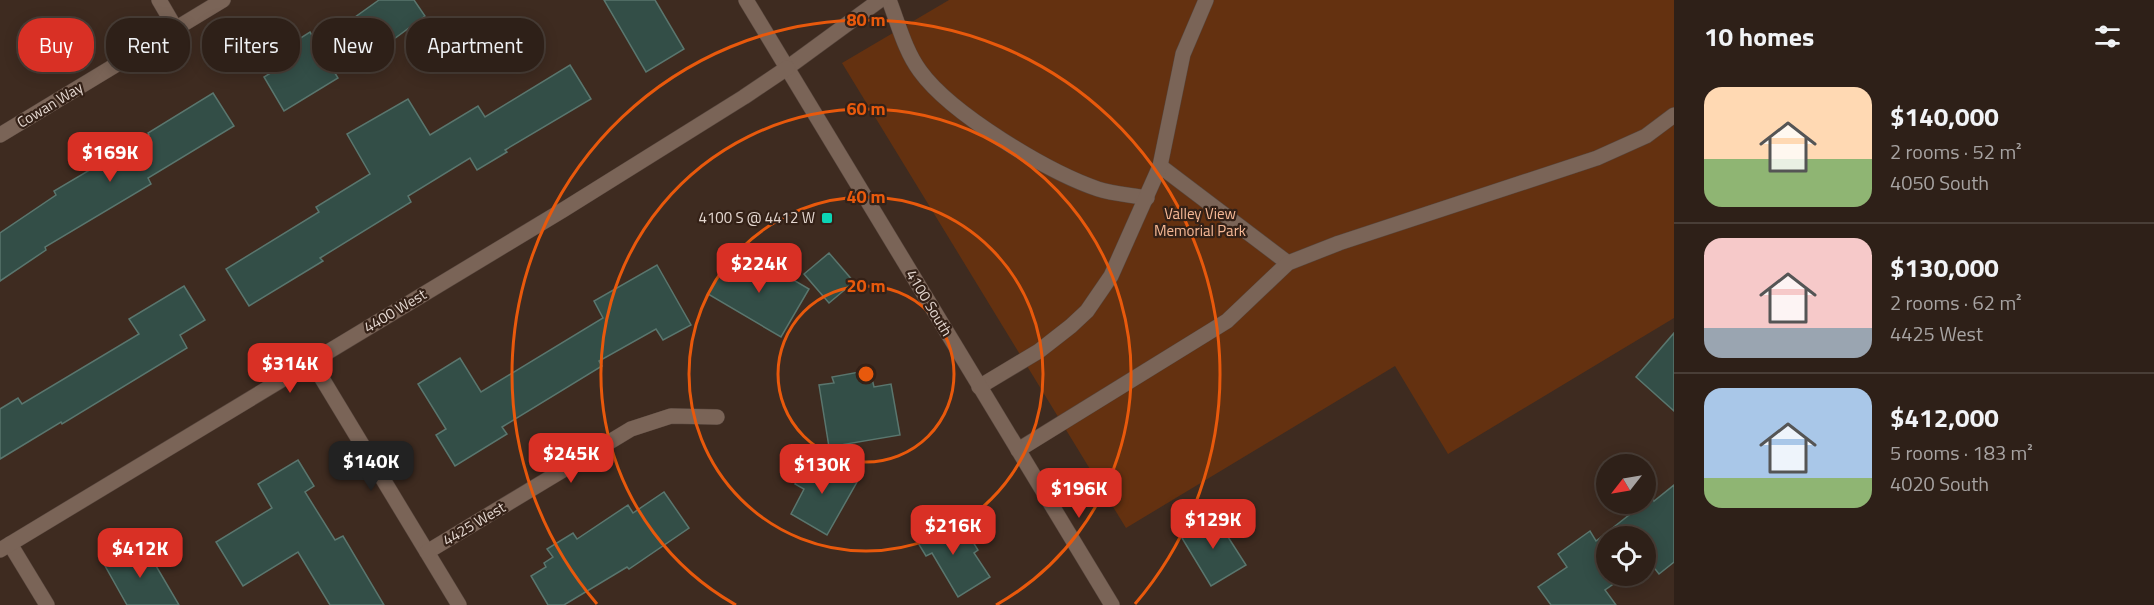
<!DOCTYPE html>
<html lang="en">
<head>
<meta charset="utf-8">
<style>
	body { margin:0; font-family:"Titillium Web",sans-serif; background:#362821; color:#f1f3f6; height:100vh; display:flex; flex-direction:column; font-size:22px; white-space:nowrap }
	* { box-sizing:border-box; margin:0 }
	p { font-size:20px; color:#a7a3a2 }
	.icon { flex:none; width:33px; height:33px; fill:none; stroke:currentColor; stroke-width:2; stroke-linecap:round; stroke-linejoin:round }
	.map { position:relative; flex:1; overflow:hidden }
	.sheet { display:flex; flex-direction:column; background:#2e2018; width:480px }
	.sheet>* { flex:none }
	.top-card { position:absolute; left:18px; top:18px; width:570px; height:54px; display:flex; gap:12px }
	.needle { width:39px; rotate:239deg }
	.buttons { position:absolute; left:1596px; top:454px; display:grid; gap:12px }
	.buttons a { display:grid; place-items:center; width:60px; height:60px; border-radius:50%; background:#2e2018; box-shadow:0 3px 15px #0003,0 0 0 2px #493e37; font-size:30px }
	.price { position:absolute; translate:-50% -51px; padding:0 14px; border-radius:12px; background:#d93025; color:#fff; font-size:20px; line-height:39px; filter:drop-shadow(0 2px 3px #0008) }
	.price::after { content:''; position:absolute; left:50%; top:36px; width:18px; height:14px; margin-left:-9px; background:inherit; clip-path:polygon(0 0,100% 0,50% 100%) }
	.price.on { background:#222; color:#fff }
	ul { padding:0; list-style:none }
	li { display:flex; align-items:center; gap:18px; height:150px; padding:0 30px }
	li+li { border-top:2px solid #493e37 }
	li span { display:grid; place-items:center; flex:none; width:168px; height:120px; border-radius:18px; color:#555 }
	li>.icon { margin-inline-start:auto }
	span .icon { width:72px; height:72px; fill:#fffc; stroke-width:1 }
	li b { font-size:26px }
	h2 { display:flex; justify-content:space-between; align-items:center; height:72px; padding:0 30px; font-size:26px }
	.tag { padding:0 21px; border-radius:24px; background:#2e2018; box-shadow:0 3px 15px #0003,0 0 0 2px #493e37; font-size:21px; line-height:54px }
	.tag.on { background:#d93025; color:#fff }
	main { display:flex; flex:1; min-height:0 }
	.map>svg:first-child { display:block }
</style>
</head>
<body>
<main>
<div class="map">
<svg width="1674" height="605" viewBox="0 0 1674 605">
	<rect width="100%" height="100%" fill="#3e2b20"/>
	<!-- green -->
	<path fill="#643110" d="M 949,0 L 1674,0 L 1674,318 L 1448,454 L 1395,366 L 1126,528 L 842,63 Z"/>
	<!-- building -->
	<g fill="#334e47" stroke="#5a766e" stroke-width="1.5">
		<path d="M 379,0 L 414,0 L 425,16 L 375,53 L 351,20 Z"/>
		<path d="M 604,0 L 655,0 L 684,49 L 646,72 Z"/>
		<path d="M 310,32 L 338,78 L 284,111 L 264,77 L 287,63 L 280,51 Z"/>
		<path d="M 570,65 L 591,99 L 505,150 L 507,152 L 477,170 L 470,158 L 408,196 L 411,202 L 320,258 L 323,261 L 249,306 L 226,269 L 319,212 L 316,207 L 370,174 L 347,134 L 408,99 L 430,135 L 478,106 L 485,117 Z"/>
		<path d="M 213,93 L 234,126 L 148,178 L 151,184 L 45,247 L 46,250 L 0,281 L 0,233 L 56,195 L 54,191 L 149,135 L 148,133 Z"/>
		<path d="M 731,253 L 775,279 L 780,272 L 809,289 L 781,337 L 708,294 Z"/>
		<path d="M 829,253 L 854,282 L 829,303 L 804,274 Z"/>
		<path d="M 657,265 L 691,325 L 663,340 L 656,329 L 599,361 L 602,366 L 502,427 L 507,434 L 455,466 L 436,435 L 446,429 L 418,384 L 460,358 L 481,392 L 603,318 L 594,301 Z"/>
		<path d="M 184,286 L 205,320 L 180,335 L 187,348 L 62,424 L 61,422 L 0,459 L 0,409 L 18,398 L 22,404 L 139,334 L 129,319 Z"/>
		<path d="M 1674,333 L 1674,411 L 1636,377 Z"/>
		<path d="M 870,370 L 874,387 L 891,384 L 900,435 L 829,447 L 819,385 L 834,383 L 832,377 Z"/>
		<path d="M 810,455 L 857,482 L 827,535 L 791,514 L 804,489 L 795,484 Z"/>
		<path d="M 298,460 L 314,486 L 305,492 L 335,540 L 343,536 L 384,605 L 330,605 L 298,552 L 243,586 L 216,542 L 272,508 L 258,484 Z"/>
		<path d="M 1674,485 L 1674,562 L 1659,574 L 1648,560 L 1646,562 L 1646,537 L 1606,537 L 1606,576 L 1625,576 L 1605,590 L 1616,605 L 1551,605 L 1538,587 L 1567,567 L 1558,554 L 1590,531 L 1596,541 L 1652,497 L 1654,501 Z"/>
		<path d="M 664,492 L 689,528 L 629,569 L 627,567 L 564,605 L 548,605 L 531,576 L 546,567 L 544,563 L 553,557 L 547,549 L 573,533 L 577,539 L 628,505 L 633,513 Z"/>
		<path d="M 1212,512 L 1246,565 L 1211,586 L 1182,538 L 1191,533 L 1188,527 Z"/>
		<path d="M 937,517 L 950,538 L 965,529 L 978,550 L 974,553 L 990,577 L 958,597 L 932,553 L 926,556 L 912,533 Z"/>
		<path d="M 142,542 L 179,605 L 127,605 L 104,564 Z"/>
	</g>
	<g fill="none" stroke-linecap="round" stroke-linejoin="round">
		<!-- lane casing -->
		<g stroke="#57463d" stroke-width="16">
			<g id="lane">
				<path d="M 889,0 C 898,23 905,51 920,71 C 951,114 1048,172 1098,189 C 1113,194 1131,195 1147,198"/>
				<path d="M 1160,166 L 1288,263"/>
				<path d="M 979,387 L 1039,351 L 1071,326 L 1087,311 L 1111,276 L 1160,166 L 1183,54 L 1206,0"/>
				<path d="M 1018,450 L 1227,321 L 1288,263 L 1339,243 L 1597,158 L 1646,136 L 1674,115"/>
			</g>
		</g>
		<!-- street casing -->
		<g stroke="#57463d" stroke-width="16">
			<g id="street">
				<path d="M 159,0 L 176,29"/>
				<path d="M 787,68 L 880,0"/>
				<path d="M 0,135 L 223,0"/>
				<path d="M 312,362 L 459,605"/>
				<path d="M 10,544 L 47,605"/>
				<path d="M 427,552 L 631,429 L 671,416 L 717,417"/>
			</g>
		</g>
		<!-- secondary casing -->
		<g stroke="#57463d" stroke-width="16">
			<g id="secondary">
				<path d="M 746,0 L 1112,605"/>
				<path d="M 0,550 L 563,210 L 744,97 L 787,68"/>
			</g>
		</g>
		<!-- lane -->
		<use href="#lane" stroke="#7a6457" stroke-width="15"/>
		<!-- street -->
		<use href="#street" stroke="#7a6457" stroke-width="15"/>
		<!-- secondary -->
		<use href="#secondary" stroke="#7a6457" stroke-width="15"/>
	</g>
	<!-- distance rings -->
	<g fill="none" stroke="#e8590c" stroke-width="3">
		<circle cx="866" cy="374" r="88"/>
		<circle cx="866" cy="374" r="177"/>
		<path d="M736 605A265 265 0 1 1 996 605"/>
		<path d="M597 604A354 354 0 1 1 1135 604"/>
	</g>
	<!-- markers -->
	<rect fill="#0cd5b5" stroke="#342117" stroke-width="2" x="821" y="212" width="12" height="12" rx="3"/>
	<g text-anchor="middle" stroke-width="4.5" stroke-linejoin="round" paint-order="stroke">
		<!-- street labels -->
		<g font-size="15" fill="#e4d7d0" stroke="#342117">
			<text transform="translate(50 105) rotate(-31)" y="5">Cowan Way</text>
			<text transform="translate(929 303) rotate(59)" y="5">4100 South</text>
			<text transform="translate(395 311) rotate(-31)" y="5">4400 West</text>
			<text transform="translate(474 524) rotate(-31)" y="5">4425 West</text>
		</g>
		<!-- park labels -->
		<g font-size="15" fill="#f7b996" stroke="#342117">
			<text x="1200" y="219">Valley View<tspan x="1200" dy="17">Memorial Park</tspan></text>
		</g>
		<!-- poi labels -->
		<g font-size="15" fill="#e4d7d0" stroke="#342117" text-anchor="end">
			<text x="815" y="223">4100 S @ 4412 W</text>
		</g>
	</g>
	<circle cx="866" cy="374" r="9" fill="#e8590c" stroke="#342117" stroke-width="3"/>
	<g font-size="18" text-anchor="middle" font-weight="bold" fill="#e8590c" stroke="#342117" stroke-width="4.5" stroke-linejoin="round" paint-order="stroke">
		<text x="866" y="26">80 m</text>
		<text x="866" y="115">60 m</text>
		<text x="866" y="203">40 m</text>
		<text x="866" y="292">20 m</text>
	</g>
</svg>
<div class="buttons">
<a><svg class="needle" viewBox="-14 -14 28 28"><path d="M0-13l5 13h-10z" fill="#e53935"/><path d="M0 13l5-13h-10z" fill="#a7a3a2"/></svg></a>
<a><svg class="icon" aria-label="locate" viewBox="0 0 24 24"><circle cx="12" cy="12" r="6"/><path d="M12 2v4M12 18v4M2 12h4M18 12h4"/></svg></a>
</div>
<b class="price" style="left:110px;top:183px">$169K</b>
<b class="price" style="left:759px;top:294px">$224K</b>
<b class="price" style="left:290px;top:394px">$314K</b>
<b class="price" style="left:571px;top:484px">$245K</b>
<b class="price on" style="left:371px;top:492px">$140K</b>
<b class="price" style="left:822px;top:495px">$130K</b>
<b class="price" style="left:1079px;top:519px">$196K</b>
<b class="price" style="left:1213px;top:550px">$129K</b>
<b class="price" style="left:953px;top:556px">$216K</b>
<b class="price" style="left:140px;top:579px">$412K</b>
<div class="top-card">
<a class="tag on">Buy</a>
<a class="tag">Rent</a>
<a class="tag">Filters</a>
<a class="tag">New</a>
<a class="tag">Apartment</a>
</div>
</div>
<section class="sheet">
<h2>10 homes<svg class="icon" aria-label="filters" viewBox="0 0 24 24"><path d="M4 7h16M4 17h16"/><circle cx="9" cy="7" r="2"/><circle cx="15" cy="17" r="2"/></svg></h2>
<ul>
<li><span style="background:linear-gradient(#ffd9b3 60%,#8fb573 0)"><svg class="icon" aria-label="home" viewBox="0 0 24 24"><path d="M3 11l9-7 9 7M6 9v11h12V9"/></svg></span><div><b>$140,000</b><p>2 rooms · 52 m²</p><p>4050 South</p></div></li>
<li><span style="background:linear-gradient(#f6c9c9 75%,#9aa5b1 0)"><svg class="icon" aria-label="home" viewBox="0 0 24 24"><path d="M3 11l9-7 9 7M6 9v11h12V9"/></svg></span><div><b>$130,000</b><p>2 rooms · 62 m²</p><p>4425 West</p></div></li>
<li><span style="background:linear-gradient(#a9c7e8 75%,#8fb573 0)"><svg class="icon" aria-label="home" viewBox="0 0 24 24"><path d="M3 11l9-7 9 7M6 9v11h12V9"/></svg></span><div><b>$412,000</b><p>5 rooms · 183 m²</p><p>4020 South</p></div></li>
</ul>
</section>
</main>
</body>
</html>
